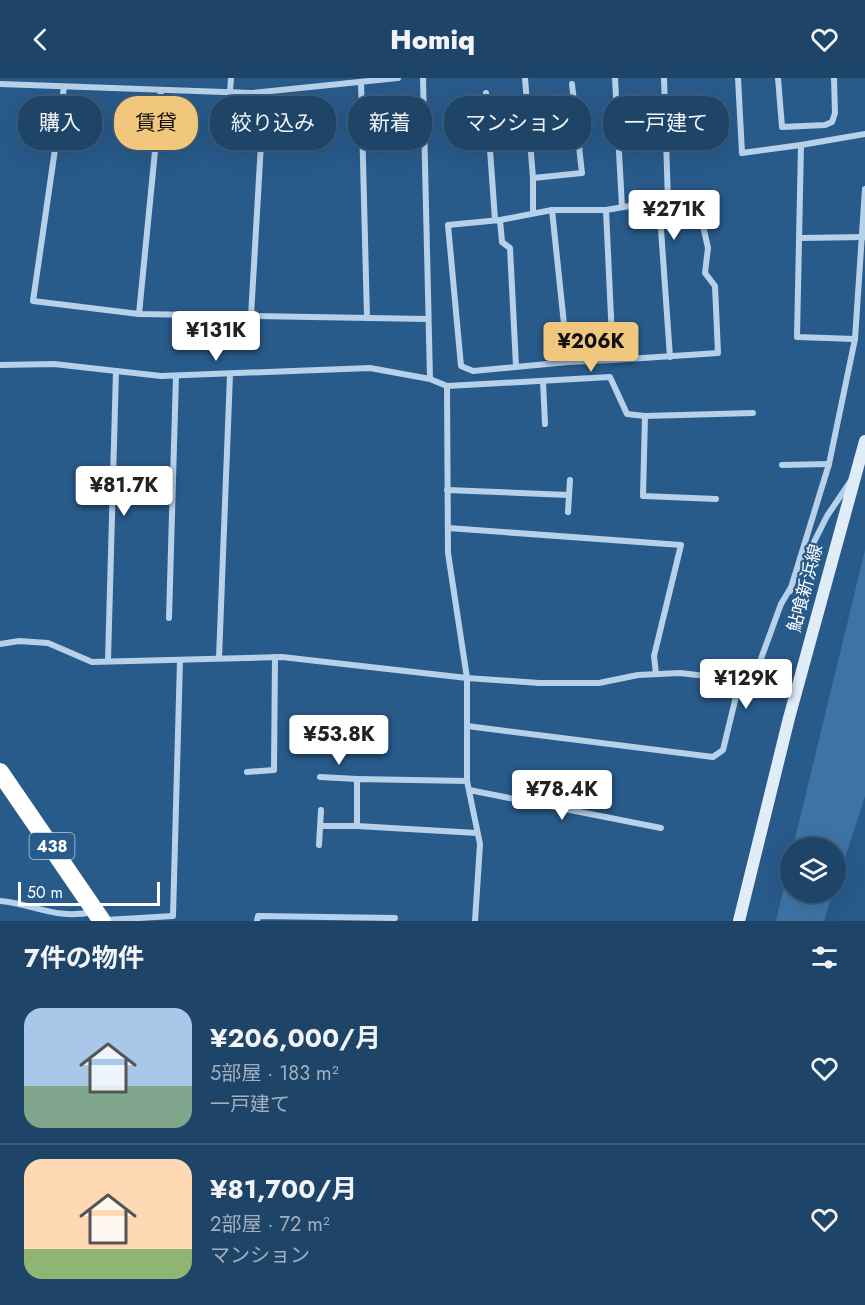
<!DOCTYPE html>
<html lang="ja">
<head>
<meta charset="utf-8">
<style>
	body { margin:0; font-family:Jost,"Noto Sans JP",sans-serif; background:#264b6e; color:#f1f3f6; height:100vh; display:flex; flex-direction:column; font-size:22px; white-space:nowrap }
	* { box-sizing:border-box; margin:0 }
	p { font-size:20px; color:#a1b0c0 }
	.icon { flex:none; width:33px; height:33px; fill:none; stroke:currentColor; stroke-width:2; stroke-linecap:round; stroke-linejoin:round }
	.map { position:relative; height:843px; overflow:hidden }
	.drawer { display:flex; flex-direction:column; background:#1e4468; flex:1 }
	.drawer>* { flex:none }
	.top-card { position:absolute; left:18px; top:18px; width:830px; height:54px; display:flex; gap:12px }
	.tools { position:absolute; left:780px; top:759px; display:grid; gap:12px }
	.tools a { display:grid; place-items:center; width:66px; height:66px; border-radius:50%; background:#1e4468; box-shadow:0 6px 24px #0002,0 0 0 2px #3c5c7c; font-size:30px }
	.scale { position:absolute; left:18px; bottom:15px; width:142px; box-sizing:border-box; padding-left:6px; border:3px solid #fff; border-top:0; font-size:16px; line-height:21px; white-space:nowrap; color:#fff; -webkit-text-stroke:4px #285a8a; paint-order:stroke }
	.price { position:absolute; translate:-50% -51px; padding:0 14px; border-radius:6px; background:#fff; color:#222; font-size:20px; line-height:39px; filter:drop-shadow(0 2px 3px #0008) }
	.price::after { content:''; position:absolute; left:50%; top:36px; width:18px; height:14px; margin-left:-9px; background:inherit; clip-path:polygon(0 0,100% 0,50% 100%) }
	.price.on { background:#f1c67d; color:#111 }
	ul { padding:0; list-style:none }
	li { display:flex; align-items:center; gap:18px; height:150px; padding:0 24px }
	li+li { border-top:2px solid #3c5c7c }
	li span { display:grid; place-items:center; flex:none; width:168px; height:120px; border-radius:18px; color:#555 }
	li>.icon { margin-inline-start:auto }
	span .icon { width:72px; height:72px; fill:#fffc; stroke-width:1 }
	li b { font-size:26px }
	h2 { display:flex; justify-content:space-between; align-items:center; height:72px; padding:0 24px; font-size:26px }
	.tag { padding:0 21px; border-radius:24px; background:#1e4468; box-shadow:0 6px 24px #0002,0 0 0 2px #3c5c7c; font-size:21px; line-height:54px }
	.tag.on { background:#f1c67d; color:#111 }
	header { display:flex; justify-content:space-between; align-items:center; height:78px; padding:0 24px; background:#1e4468; font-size:27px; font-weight:800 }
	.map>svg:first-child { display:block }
</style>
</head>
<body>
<header><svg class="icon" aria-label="back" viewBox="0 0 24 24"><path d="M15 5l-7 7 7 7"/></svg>Homiq<svg class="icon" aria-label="heart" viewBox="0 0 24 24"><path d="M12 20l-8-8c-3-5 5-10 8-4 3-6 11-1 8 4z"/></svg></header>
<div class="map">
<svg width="865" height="843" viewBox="0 0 865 843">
	<rect width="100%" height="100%" fill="#285a8a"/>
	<!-- green -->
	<g fill="#3d74a6">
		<path d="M 865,472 L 865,718 L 836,808 L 836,770 L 793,769 Z"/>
		<path d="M 790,782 L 790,814 L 833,815 L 824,843 L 776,843 Z"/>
	</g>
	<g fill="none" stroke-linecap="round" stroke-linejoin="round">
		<!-- street -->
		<g stroke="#b6d1e9" stroke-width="6">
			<path d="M 423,0 L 430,301 L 447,308 L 448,475 L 467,600 L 539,605 L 599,605 L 638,597 L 680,595 L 740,602 L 723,672 L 713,679 L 467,648"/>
			<path d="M 525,0 L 533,100 L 533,135"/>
			<path d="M 615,0 L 622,129"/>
			<path d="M 738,0 L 742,75 L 801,67 L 797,259 L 855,261"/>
			<path d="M 778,0 L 782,49 L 825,47 L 832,44 L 835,35 L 834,0"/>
			<path d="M 361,4 L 367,240"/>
			<path d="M 0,6 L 252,15 L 398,0"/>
			<path d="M 64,9 L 33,223 L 139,236 L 428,241"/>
			<path d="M 230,14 L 231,0"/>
			<path d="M 486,15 L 495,142"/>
			<path d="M 801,67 L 865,56"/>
			<path d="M 533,100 L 582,95 L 572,6"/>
			<path d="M 606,132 L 659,123 L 670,279"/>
			<path d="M 500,142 L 552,132"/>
			<path d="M 801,160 L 864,159"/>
			<path d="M 139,236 L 161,12"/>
			<path d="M 251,238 L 264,14"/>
			<path d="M 568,284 L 613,282"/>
			<path d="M 0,287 L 54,286 L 161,298 L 370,290 L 430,301"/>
			<path d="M 516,288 L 510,170 L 502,164 L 500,142 L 448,147 L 461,288 L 473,293 L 568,284 L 552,132 L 606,132 L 613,282 L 718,275 L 715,208 L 705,195 L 708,170 L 698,125 L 668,123 L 664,0"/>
			<path d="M 543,303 L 545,346"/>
			<path d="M 447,308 L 610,299 L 627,336 L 645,338 L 753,335"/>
			<path d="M 645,338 L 643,418 L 716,421"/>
			<path d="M 782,387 L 829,386"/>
			<path d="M 447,412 L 568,417"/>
			<path d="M 568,434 L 570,402"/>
			<path d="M 448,450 L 681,467 L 654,578 L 656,596"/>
			<path d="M 799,494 L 827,438 L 850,404"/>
			<path d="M 790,513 L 829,386 L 855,261 L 865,111"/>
			<path d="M 169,540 L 176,298"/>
			<path d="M 0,566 L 19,563 L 48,565 L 92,584 L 282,579 L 467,600 L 467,703"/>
			<path d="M 219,580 L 230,296"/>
			<path d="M 108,583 L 116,293"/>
			<path d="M 740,602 L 754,600 L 781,526 L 790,511"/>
			<path d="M 247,694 L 274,692 L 275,579"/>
			<path d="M 320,699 L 357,701"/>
			<path d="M 469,712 L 661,750"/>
			<path d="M 321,748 L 357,748"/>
			<path d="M 319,767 L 321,732"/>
			<path d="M 0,823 C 35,826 55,842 93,834"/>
			<path d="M 105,842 L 173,838 L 180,582"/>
			<path d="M 257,843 L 258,838 L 395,840"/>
			<path d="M 475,843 L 480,766 L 467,703 L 357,701 L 357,748 L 477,755"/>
		</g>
		<!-- secondary -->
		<path stroke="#e0ecf8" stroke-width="12" d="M 739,843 L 789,640 L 865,363"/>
		<!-- highway -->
		<path stroke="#fff" stroke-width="18" d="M 0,694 L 102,843"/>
	</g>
	<g text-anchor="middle" stroke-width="4.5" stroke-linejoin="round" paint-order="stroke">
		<!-- shield labels -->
		<rect fill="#285a8a" stroke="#becedc" stroke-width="1.5" x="29.5" y="755" width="45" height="26" rx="4.5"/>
		<g font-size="16" font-weight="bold" fill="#fff">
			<text x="52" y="774">438</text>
		</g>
		<!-- street labels -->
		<g font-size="18" fill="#fff" stroke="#285a8a">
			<text transform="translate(805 510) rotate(-75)" y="6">鮎喰新浜線</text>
		</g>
	</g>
</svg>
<div class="tools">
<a><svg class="icon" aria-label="layers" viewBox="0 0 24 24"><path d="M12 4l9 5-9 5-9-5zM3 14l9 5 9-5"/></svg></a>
</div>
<div class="scale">50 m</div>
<b class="price" style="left:674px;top:163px">¥271K</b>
<b class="price" style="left:216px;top:284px">¥131K</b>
<b class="price on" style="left:591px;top:295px">¥206K</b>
<b class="price" style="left:124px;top:439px">¥81.7K</b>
<b class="price" style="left:746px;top:632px">¥129K</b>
<b class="price" style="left:339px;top:688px">¥53.8K</b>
<b class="price" style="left:562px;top:743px">¥78.4K</b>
<div class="top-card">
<a class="tag">購入</a>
<a class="tag on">賃貸</a>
<a class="tag">絞り込み</a>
<a class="tag">新着</a>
<a class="tag">マンション</a>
<a class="tag">一戸建て</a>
</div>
</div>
<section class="drawer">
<h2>7件の物件<svg class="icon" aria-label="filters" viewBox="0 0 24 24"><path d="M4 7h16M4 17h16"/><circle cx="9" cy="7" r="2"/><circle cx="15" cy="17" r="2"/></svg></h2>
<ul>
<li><span style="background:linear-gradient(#a9c7e8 65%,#7fa58c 0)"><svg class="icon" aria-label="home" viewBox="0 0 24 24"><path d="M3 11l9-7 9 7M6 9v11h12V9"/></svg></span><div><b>¥206,000/月</b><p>5部屋 · 183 m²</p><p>一戸建て</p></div><svg class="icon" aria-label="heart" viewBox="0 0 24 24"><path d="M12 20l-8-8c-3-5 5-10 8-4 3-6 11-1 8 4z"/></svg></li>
<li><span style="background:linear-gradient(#ffd9b3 75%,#8fb573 0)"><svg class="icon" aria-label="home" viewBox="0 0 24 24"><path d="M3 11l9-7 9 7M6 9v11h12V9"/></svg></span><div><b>¥81,700/月</b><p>2部屋 · 72 m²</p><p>マンション</p></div><svg class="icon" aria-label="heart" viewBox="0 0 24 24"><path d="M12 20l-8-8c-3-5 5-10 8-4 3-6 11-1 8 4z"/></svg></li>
</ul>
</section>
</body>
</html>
